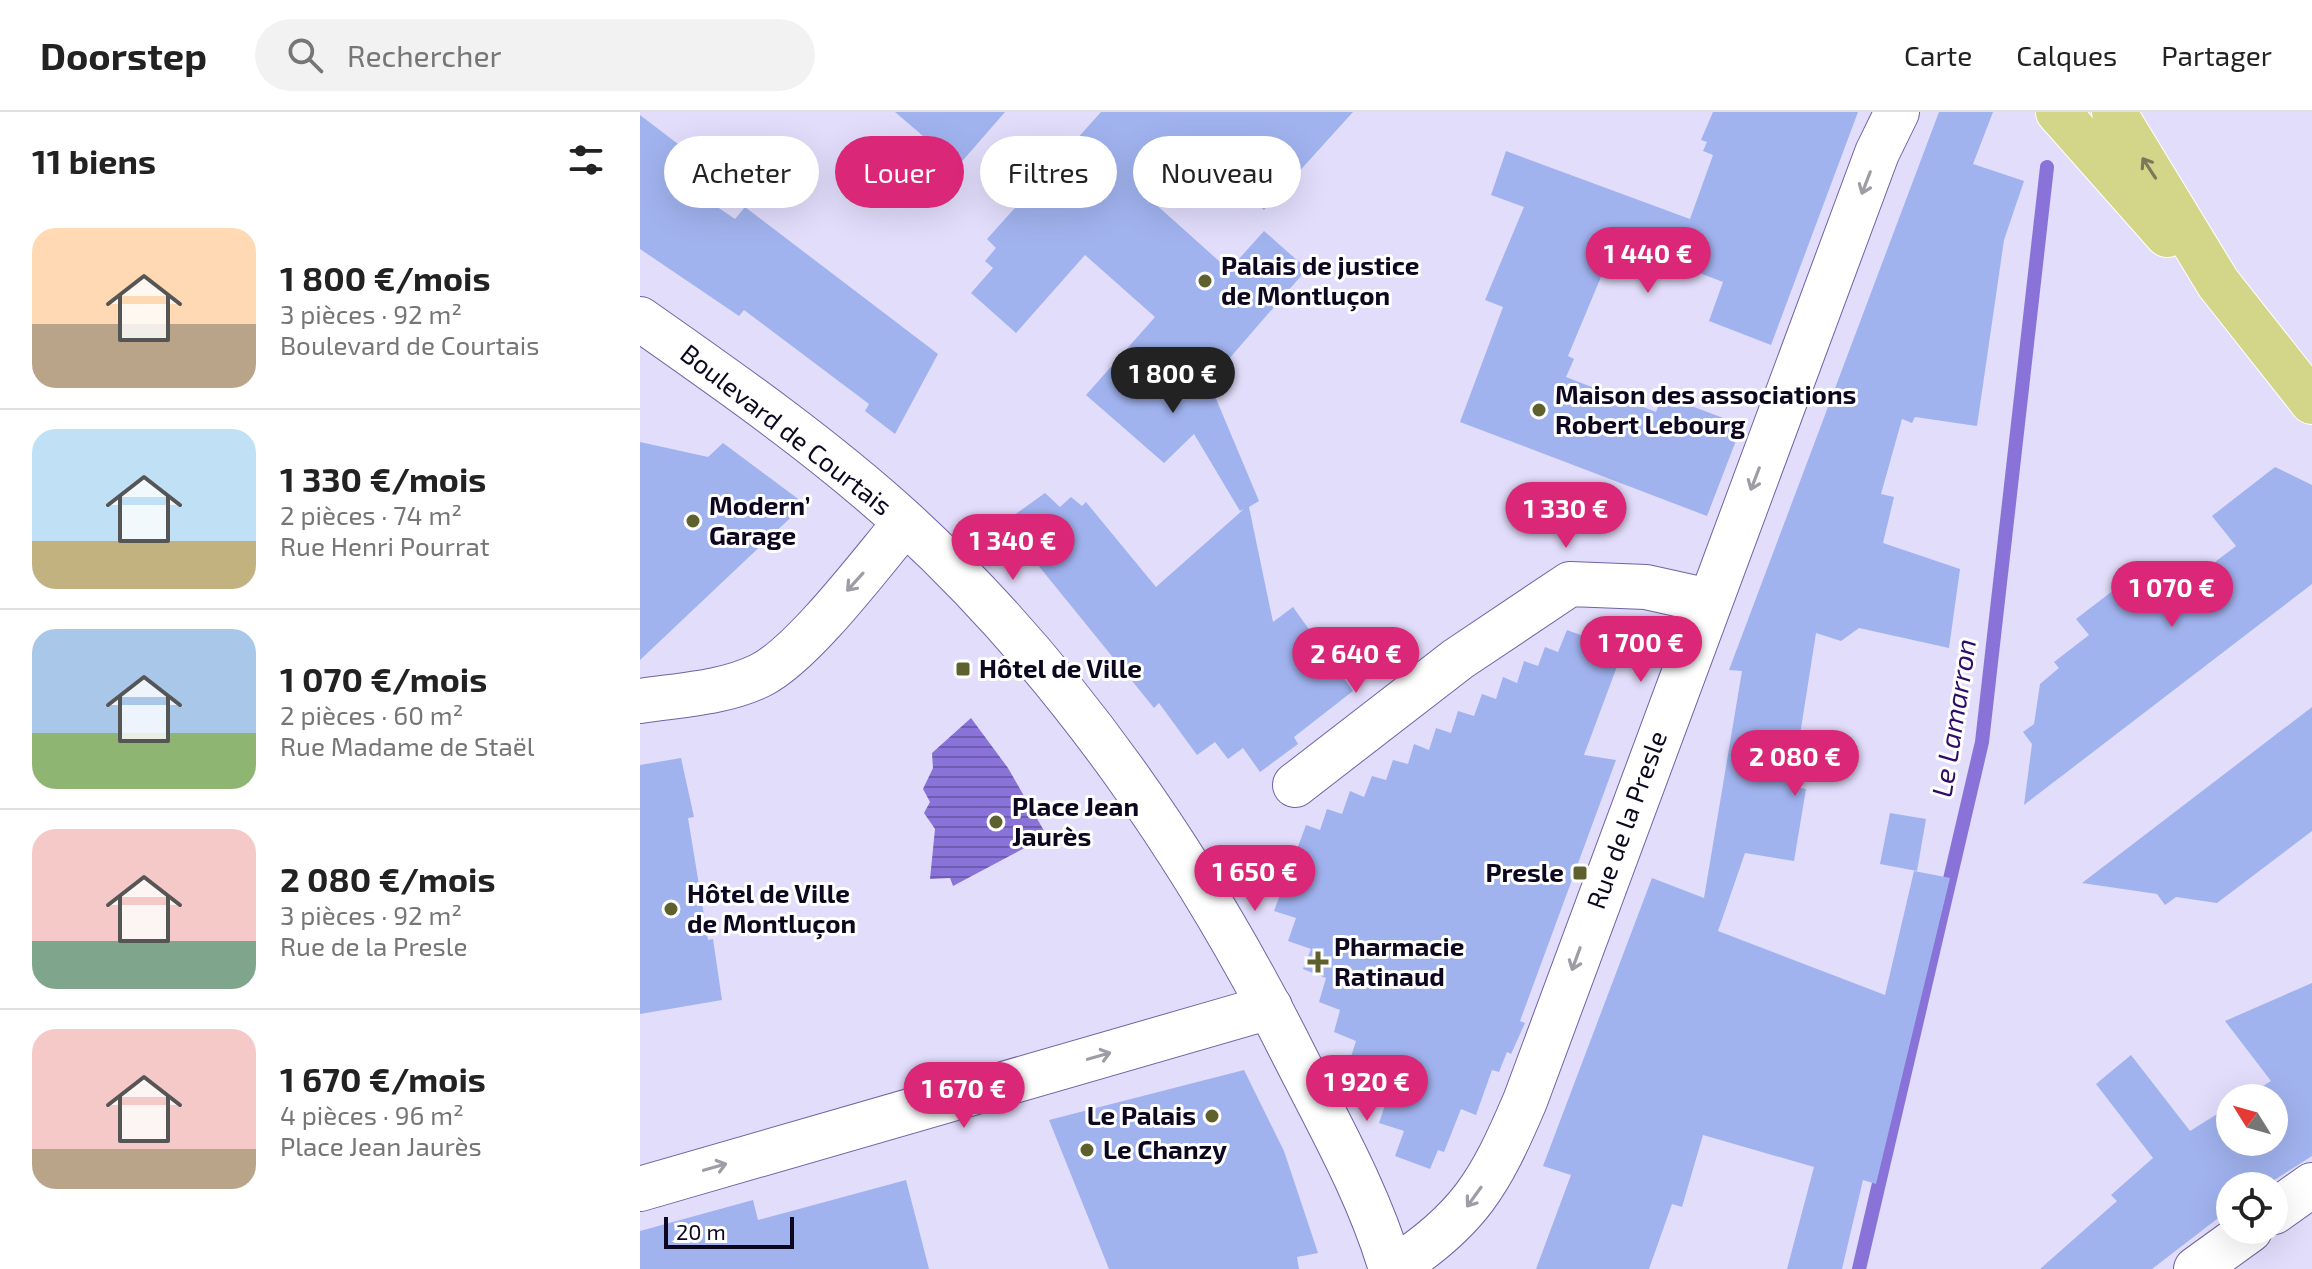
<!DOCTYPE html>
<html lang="fr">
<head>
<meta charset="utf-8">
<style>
	body { margin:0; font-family:"Exo 2",sans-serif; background:#f2f2f2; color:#222; height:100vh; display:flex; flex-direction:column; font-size:30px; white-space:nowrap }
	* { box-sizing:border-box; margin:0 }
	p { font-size:26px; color:#767676 }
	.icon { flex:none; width:44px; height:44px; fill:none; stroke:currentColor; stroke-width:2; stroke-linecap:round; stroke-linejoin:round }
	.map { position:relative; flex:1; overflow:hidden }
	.side { display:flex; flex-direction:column; background:#fff; width:640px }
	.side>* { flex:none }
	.guide { position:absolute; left:24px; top:24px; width:760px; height:72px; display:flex; gap:16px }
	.needle { width:52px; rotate:307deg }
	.fabs { position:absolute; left:1576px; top:972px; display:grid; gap:16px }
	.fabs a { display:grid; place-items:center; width:72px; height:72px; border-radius:50%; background:#fff; box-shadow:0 8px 32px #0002; font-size:40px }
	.scale { position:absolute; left:24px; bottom:20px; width:130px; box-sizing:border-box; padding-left:8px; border:4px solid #0d071f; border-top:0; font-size:22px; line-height:28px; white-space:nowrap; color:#0d071f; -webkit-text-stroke:6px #fff; paint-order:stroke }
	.price { position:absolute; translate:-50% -68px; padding:0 18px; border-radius:28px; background:#db2777; color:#fff; font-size:26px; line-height:52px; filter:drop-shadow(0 2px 4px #0008) }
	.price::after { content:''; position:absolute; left:50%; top:48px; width:24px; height:18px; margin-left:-12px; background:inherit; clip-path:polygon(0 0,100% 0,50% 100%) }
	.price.current { background:#222; color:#fff }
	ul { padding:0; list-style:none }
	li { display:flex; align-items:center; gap:24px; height:200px; padding:0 32px }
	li+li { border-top:2px solid #e0e0e0 }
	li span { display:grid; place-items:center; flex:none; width:224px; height:160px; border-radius:24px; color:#555 }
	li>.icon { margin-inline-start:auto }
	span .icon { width:96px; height:96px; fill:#fffc; stroke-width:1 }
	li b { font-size:34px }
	h2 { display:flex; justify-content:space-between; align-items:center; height:96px; padding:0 32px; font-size:34px }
	.tag { padding:0 28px; border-radius:36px; background:#fff; box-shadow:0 8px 32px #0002; font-size:28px; line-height:72px }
	.tag.current { background:#db2777; color:#fff }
	header { display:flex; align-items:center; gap:48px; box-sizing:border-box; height:112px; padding:0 40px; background:#fff; border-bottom:2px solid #e0e0e0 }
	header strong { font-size:38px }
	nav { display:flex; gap:44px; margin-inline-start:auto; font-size:28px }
	.search { width:560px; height:72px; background:#f2f2f2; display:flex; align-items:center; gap:20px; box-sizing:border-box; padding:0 28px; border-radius:44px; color:#767676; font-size:30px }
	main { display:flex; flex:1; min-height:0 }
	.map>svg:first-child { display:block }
</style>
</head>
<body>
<header>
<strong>Doorstep</strong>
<div class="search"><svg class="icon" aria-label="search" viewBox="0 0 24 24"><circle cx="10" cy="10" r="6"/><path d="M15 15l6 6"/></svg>Rechercher</div>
<nav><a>Carte</a><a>Calques</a><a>Partager</a></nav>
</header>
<main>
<section class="side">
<h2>11 biens<svg class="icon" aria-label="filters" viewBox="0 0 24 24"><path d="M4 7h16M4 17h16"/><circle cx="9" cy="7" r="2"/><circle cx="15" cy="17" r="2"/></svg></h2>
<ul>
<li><span style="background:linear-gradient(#ffd9b3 60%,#b9a48a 0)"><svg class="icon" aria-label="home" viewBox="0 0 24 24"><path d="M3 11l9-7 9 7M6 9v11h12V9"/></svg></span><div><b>1 800 €/mois</b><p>3 pièces · 92 m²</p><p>Boulevard de Courtais</p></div></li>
<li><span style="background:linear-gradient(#bfe0f5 70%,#c2b280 0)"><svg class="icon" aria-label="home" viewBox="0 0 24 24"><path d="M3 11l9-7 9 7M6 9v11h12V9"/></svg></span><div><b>1 330 €/mois</b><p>2 pièces · 74 m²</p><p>Rue Henri Pourrat</p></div></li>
<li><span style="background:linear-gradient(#a9c7e8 65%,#8fb573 0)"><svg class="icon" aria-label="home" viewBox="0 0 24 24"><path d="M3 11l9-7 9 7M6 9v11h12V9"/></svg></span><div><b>1 070 €/mois</b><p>2 pièces · 60 m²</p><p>Rue Madame de Staël</p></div></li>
<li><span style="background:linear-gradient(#f6c9c9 70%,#7fa58c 0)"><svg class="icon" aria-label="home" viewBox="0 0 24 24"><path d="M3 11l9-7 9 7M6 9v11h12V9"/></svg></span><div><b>2 080 €/mois</b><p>3 pièces · 92 m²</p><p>Rue de la Presle</p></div></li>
<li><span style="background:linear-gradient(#f6c9c9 75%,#b9a48a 0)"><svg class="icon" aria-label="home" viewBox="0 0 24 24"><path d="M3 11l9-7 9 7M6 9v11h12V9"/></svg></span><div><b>1 670 €/mois</b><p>4 pièces · 96 m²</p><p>Place Jean Jaurès</p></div></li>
</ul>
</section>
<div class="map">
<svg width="1672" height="1157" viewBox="0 0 1672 1157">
	<defs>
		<pattern id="water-rules" width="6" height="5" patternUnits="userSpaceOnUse" patternTransform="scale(2)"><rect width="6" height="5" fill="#8973d8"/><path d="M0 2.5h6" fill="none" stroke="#6e5caf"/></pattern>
	</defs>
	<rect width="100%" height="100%" fill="#e1ddfb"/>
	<!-- water -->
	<path fill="url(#water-rules)" d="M 331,606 L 368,656 L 407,724 L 313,774 L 310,766 L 290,767 L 295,717 L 284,701 L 290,690 L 283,677 L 293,656 L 292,641 Z"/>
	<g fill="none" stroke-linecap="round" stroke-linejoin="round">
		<!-- stream -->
		<path stroke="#8973d8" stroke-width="14" d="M 1219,1157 L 1342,630 L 1407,55"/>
	</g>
	<!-- building -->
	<g fill="#a1b3ef">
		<path d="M 255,0 L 365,0 L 318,54 Z"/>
		<path d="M 461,0 L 713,0 L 624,98 L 557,38 L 512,89 L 589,158 L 624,119 L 667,157 L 569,270 L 619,389 L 609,395 L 633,510 L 653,495 L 713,579 L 654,625 L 658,632 L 620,660 L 603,636 L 588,647 L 575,630 L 557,643 L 519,591 L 514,596 L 389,442 L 359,414 L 405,381 L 420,395 L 431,385 L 442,394 L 446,390 L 516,475 L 604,397 L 600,399 L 554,322 L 524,351 L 446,283 L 515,205 L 445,143 L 376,221 L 331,181 L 353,156 L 345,149 L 356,136 L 347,127 Z"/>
		<path d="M 1073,0 L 1218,0 L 1131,233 L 1069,209 L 1083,170 L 976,129 L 928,244 L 934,247 L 926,265 L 1016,300 L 1022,283 L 1102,313 L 1067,404 L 820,310 L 863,195 L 845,188 L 884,95 L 851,83 L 866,39 L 1050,107 L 1073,43 L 1063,39 L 1067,30 L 1061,28 Z"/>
		<path d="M 1299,0 L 1353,0 L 1333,52 L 1384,69 L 1364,128 L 1337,314 L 1275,305 L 1272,311 L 1262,307 L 1241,382 L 1254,385 L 1243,431 L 1320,457 L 1309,536 L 1219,516 L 1201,529 L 1176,521 L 1152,674 L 1166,677 L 1154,749 L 1105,741 L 1078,819 L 1245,883 L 1274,759 L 1310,766 L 1236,1072 L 1223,1068 L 1202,1157 L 1147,1157 L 1174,1055 L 1063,1023 L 1042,1095 L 1032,1092 L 1009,1157 L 896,1157 L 931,1063 L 903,1054 L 1012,766 L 1064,786 L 1102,559 L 1089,558 Z"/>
		<path d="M 0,3 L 55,45 L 36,67 L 95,107 L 105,95 L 298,242 L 255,322 L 225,299 L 229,292 L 104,198 L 99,204 L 0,137 Z"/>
		<path d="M 0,330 L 68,345 L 83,331 L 165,392 L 0,548 Z"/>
		<path d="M 1635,355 L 1672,373 L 1672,472 L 1384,693 L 1392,632 L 1383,620 L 1394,612 L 1400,572 L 1419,556 L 1414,550 L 1449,523 L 1436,507 L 1492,464 L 1516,495 L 1596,434 L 1572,404 Z"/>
		<path d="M 927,518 L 960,530 L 957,540 L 979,549 L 944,643 L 976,648 L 880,909 L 885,911 L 871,942 L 867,940 L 859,960 L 852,958 L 836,1003 L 821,997 L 804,1040 L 798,1038 L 790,1057 L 755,1044 L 764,1019 L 739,1011 L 746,990 L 725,983 L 732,960 L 709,951 L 716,929 L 694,920 L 700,898 L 679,890 L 686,866 L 663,857 L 671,837 L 648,829 L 656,806 L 634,799 L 666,713 L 680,718 L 687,697 L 702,702 L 710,679 L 724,685 L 732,664 L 746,668 L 753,648 L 768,652 L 774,632 L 789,638 L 796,616 L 811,621 L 818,599 L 834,604 L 842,582 L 856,587 L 863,565 L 877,571 L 884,549 L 898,554 L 905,535 L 918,540 Z"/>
		<path d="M 1672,595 L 1672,719 L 1577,791 L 1536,785 L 1525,793 L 1517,782 L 1442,771 Z"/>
		<path d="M 41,646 L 54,705 L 48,706 L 68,828 L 73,827 L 82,888 L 0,902 L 0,653 Z"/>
		<path d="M 1250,701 L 1286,707 L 1277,759 L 1240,752 Z"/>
		<path d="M 1672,871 L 1672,1044 L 1625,1074 L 1590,1074 L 1590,1097 L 1512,1157 L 1400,1157 L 1477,1089 L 1471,1083 L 1513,1046 L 1456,972 L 1491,943 L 1550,1019 L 1590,994 L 1590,1030 L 1634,1030 L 1634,986 L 1604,986 L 1631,969 L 1585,909 Z"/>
		<path d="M 604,958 L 644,1039 L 678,1141 L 657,1145 L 659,1157 L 469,1157 L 409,1008 Z"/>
		<path d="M 266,1068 L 289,1157 L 0,1157 L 0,1119 L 113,1088 L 118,1108 Z"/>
	</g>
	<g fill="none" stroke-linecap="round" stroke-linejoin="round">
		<!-- street casing -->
		<g stroke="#6f63a4" stroke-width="46">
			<g id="street">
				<path d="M 0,589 C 39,583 85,581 121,563 C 164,541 232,450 265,411"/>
				<path d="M 655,673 L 818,547 L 930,472 L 1006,475 L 1069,489"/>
				<path d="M 0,1077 L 630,895"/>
			</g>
		</g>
		<!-- secondary casing -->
		<g stroke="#6f63a4" stroke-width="46">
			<g id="secondary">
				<path d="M 0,207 C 90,270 184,336 265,410 C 427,559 556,747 654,943 C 689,1012 729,1082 751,1157"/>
				<path d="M 1634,1100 L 1672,1073"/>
				<path d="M 753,1157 C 829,1108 850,1071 885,989 L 1237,41 L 1257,0"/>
				<path d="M 1556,1157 L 1610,1118"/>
			</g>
		</g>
		<!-- primary casing -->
		<g stroke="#fff" stroke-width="46">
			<g id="primary">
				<path d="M 1418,0 L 1527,123"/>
				<path d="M 1474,0 L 1578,171 L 1672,290"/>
			</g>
		</g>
		<!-- street -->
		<use href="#street" stroke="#fff" stroke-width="44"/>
		<!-- secondary -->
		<use href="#secondary" stroke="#fff" stroke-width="44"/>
		<!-- primary -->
		<use href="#primary" stroke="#d3d689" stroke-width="44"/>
	</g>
	<!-- one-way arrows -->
	<defs><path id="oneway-shaft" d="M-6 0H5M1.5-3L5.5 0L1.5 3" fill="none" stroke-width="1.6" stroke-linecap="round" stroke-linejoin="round" transform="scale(2)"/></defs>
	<use stroke="#7a7959" href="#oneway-shaft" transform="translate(1509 56) rotate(-123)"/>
	<g stroke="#9e9ca5">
		<use href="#oneway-shaft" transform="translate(1226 71) rotate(111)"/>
		<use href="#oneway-shaft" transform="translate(1115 367) rotate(111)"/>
		<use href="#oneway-shaft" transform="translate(215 470) rotate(132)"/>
		<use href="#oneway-shaft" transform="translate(936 847) rotate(110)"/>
		<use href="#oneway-shaft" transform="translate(459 944) rotate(-16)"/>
		<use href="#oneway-shaft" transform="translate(75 1055) rotate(-16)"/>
		<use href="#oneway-shaft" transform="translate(834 1085) rotate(126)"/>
	</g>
	<!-- markers -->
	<g fill="#5e612e" stroke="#fff" stroke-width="3">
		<circle cx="565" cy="169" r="8"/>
		<circle cx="899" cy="298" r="8"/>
		<circle cx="53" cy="409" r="8"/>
		<rect x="315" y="549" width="16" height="16" rx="4"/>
		<circle cx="356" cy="710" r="8"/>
		<rect x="932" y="753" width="16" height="16" rx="4"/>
		<circle cx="31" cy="797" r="8"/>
		<path d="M674 838h8v8h8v8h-8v8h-8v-8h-8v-8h8z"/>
		<circle cx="572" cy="1004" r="8"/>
		<circle cx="447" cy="1038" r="8"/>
	</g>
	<g text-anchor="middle" stroke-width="6" stroke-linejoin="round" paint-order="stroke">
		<!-- poi labels -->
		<g font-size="26" font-weight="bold" fill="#0d071f" stroke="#fff" text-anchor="start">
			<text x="581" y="163">Palais de justice<tspan x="581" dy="30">de Montluçon</tspan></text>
			<text x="915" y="292">Maison des associations<tspan x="915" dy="30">Robert Lebourg</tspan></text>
			<text x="69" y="403">Modern’<tspan x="69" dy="30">Garage</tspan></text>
			<text x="339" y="566">Hôtel de Ville</text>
			<text x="372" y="704">Place Jean<tspan x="372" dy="30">Jaurès</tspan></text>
			<text x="924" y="770" text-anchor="end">Presle</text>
			<text x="47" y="791">Hôtel de Ville<tspan x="47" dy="30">de Montluçon</tspan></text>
			<text x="694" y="844">Pharmacie<tspan x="694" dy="30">Ratinaud</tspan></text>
			<text x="556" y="1013" text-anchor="end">Le Palais</text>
			<text x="463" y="1047">Le Chanzy</text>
		</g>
		<!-- street labels -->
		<g font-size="26" fill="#0d071f" stroke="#fff">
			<text transform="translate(146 318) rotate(38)" y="9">Boulevard de Courtais</text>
			<text transform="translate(987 708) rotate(-70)" y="9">Rue de la Presle</text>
		</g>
		<!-- water labels -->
		<g font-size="28" font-style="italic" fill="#2f0b68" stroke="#fff">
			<text transform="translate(1314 606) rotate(-81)" y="10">Le Lamarron</text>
		</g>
	</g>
</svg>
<div class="fabs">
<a><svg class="needle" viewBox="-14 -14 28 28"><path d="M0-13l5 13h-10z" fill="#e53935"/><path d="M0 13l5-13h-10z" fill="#767676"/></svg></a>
<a><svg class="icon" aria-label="locate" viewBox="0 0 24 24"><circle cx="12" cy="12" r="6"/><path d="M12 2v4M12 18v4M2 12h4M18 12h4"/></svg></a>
</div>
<div class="scale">20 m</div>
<b class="price" style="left:1008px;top:183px">1 440 €</b>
<b class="price current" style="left:533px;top:303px">1 800 €</b>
<b class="price" style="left:926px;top:438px">1 330 €</b>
<b class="price" style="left:373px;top:470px">1 340 €</b>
<b class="price" style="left:1532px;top:517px">1 070 €</b>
<b class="price" style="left:1001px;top:572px">1 700 €</b>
<b class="price" style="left:716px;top:583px">2 640 €</b>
<b class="price" style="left:1155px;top:686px">2 080 €</b>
<b class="price" style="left:615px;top:801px">1 650 €</b>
<b class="price" style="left:727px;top:1011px">1 920 €</b>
<b class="price" style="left:324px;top:1018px">1 670 €</b>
<div class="guide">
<a class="tag">Acheter</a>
<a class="tag current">Louer</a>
<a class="tag">Filtres</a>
<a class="tag">Nouveau</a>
</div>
</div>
</main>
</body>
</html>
